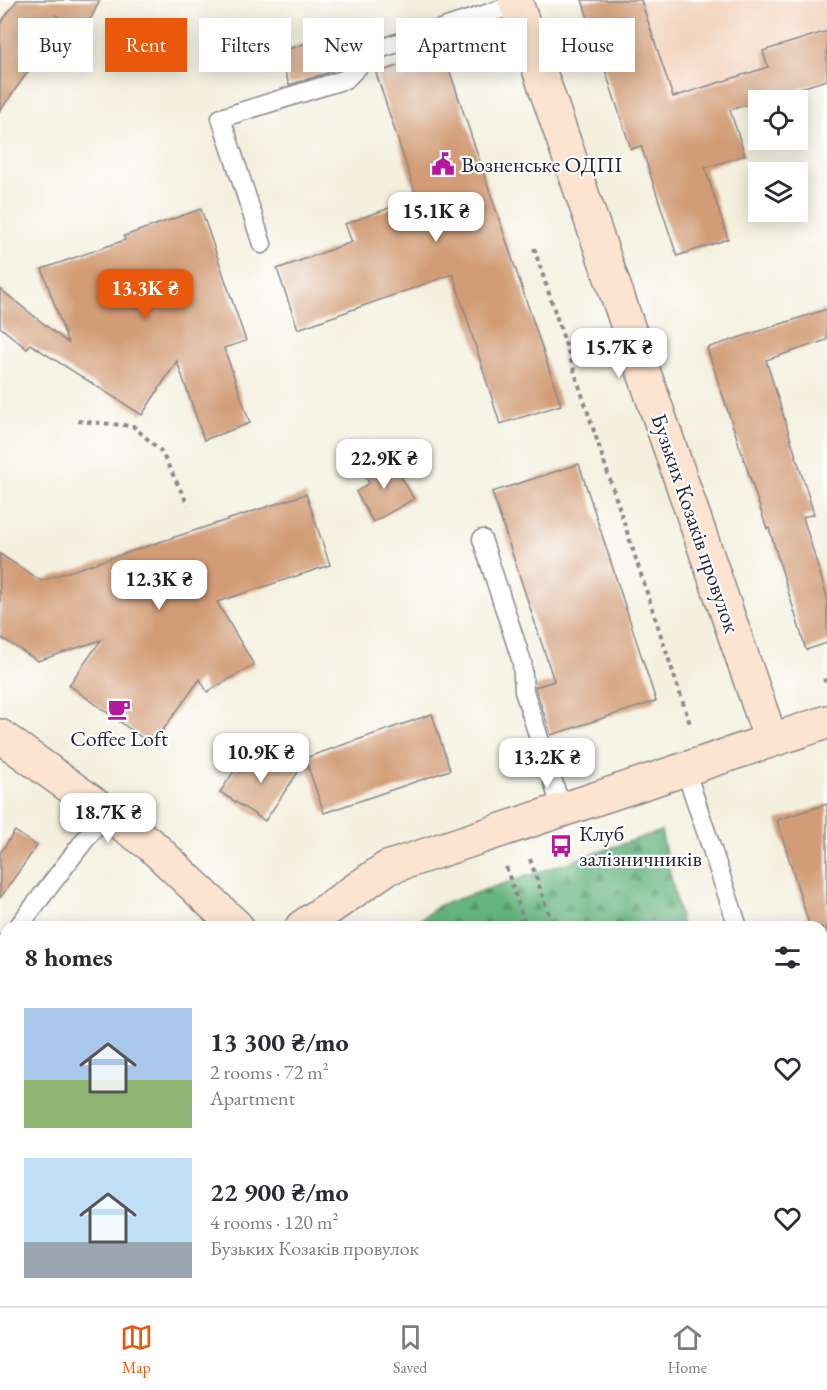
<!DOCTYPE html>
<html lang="en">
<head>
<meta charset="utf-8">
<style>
	body { margin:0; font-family:"EB Garamond",serif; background:#f7f7f7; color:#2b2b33; height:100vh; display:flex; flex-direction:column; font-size:22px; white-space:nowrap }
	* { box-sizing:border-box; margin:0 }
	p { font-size:20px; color:#7c7c81 }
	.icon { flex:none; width:33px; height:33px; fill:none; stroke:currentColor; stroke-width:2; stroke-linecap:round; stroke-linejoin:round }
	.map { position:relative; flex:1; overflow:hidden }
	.sheet { position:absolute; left:0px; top:921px; width:828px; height:386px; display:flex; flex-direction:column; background:#fff; border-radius:18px 18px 0 0; box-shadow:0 3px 15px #0003 }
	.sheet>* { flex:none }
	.banner { position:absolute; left:18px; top:18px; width:792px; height:54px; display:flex; gap:12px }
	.controls { position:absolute; left:748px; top:90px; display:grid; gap:12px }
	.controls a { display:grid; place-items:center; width:60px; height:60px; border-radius:0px; background:#fff; box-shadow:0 3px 15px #0003; font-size:30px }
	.price { position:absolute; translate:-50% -51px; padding:0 14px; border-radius:12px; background:#fff; color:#222; font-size:20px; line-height:39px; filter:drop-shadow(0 2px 3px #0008) }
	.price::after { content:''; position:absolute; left:50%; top:36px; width:18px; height:14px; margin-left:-9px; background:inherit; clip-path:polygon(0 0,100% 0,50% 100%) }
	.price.active { background:#ea580c; color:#fff }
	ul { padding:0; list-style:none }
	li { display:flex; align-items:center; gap:18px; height:150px; padding:0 24px }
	li span { display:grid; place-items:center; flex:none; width:168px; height:120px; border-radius:0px; color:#555 }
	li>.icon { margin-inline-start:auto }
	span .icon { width:72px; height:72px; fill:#fffc; stroke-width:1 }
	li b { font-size:26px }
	h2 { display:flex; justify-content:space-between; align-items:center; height:72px; padding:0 24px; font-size:26px }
	.pill { padding:0 21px; border-radius:0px; background:#fff; box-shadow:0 3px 15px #0003; font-size:21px; line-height:54px }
	.pill.active { background:#ea580c; color:#fff }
	.menu { display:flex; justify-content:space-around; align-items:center; height:84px; border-top:2px solid #e1e1e2; background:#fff; font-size:16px; color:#7c7c81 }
	.menu a { display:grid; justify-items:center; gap:3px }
	.menu .active { color:#ea580c }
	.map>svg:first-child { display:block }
</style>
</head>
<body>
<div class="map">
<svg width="827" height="1306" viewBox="0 0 827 1306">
	<defs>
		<pattern id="forest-firs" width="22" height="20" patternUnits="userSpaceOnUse" patternTransform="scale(1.5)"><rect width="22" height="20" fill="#66b57f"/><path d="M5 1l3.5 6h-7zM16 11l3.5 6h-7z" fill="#549369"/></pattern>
	</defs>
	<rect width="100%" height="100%" fill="#fff"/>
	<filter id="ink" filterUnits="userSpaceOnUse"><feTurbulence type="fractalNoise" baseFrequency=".0167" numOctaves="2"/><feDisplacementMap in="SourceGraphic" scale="12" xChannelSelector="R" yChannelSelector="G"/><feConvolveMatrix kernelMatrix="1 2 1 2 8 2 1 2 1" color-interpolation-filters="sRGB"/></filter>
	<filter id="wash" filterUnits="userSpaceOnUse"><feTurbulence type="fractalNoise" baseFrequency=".008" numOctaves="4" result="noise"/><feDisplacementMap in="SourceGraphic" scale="24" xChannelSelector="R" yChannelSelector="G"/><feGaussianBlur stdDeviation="1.35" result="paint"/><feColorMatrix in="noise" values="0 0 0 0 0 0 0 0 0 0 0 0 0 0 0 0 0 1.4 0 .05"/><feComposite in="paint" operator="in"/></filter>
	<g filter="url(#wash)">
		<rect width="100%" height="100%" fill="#f3f0de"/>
		<!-- built -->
		<path fill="#f3d4be" d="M 582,0 L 827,0 L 827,80 L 726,112 L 728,118 L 631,149 Z"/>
		<!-- forest -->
		<g fill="url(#forest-firs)" stroke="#446c5d" stroke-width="1.5">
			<path d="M 661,831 L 682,927 L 410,927 L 440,905 Z"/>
			<path d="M 763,1300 L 764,1306 L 600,1306 L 596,1301 Z"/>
		</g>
		<g id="blocks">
			<!-- building -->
			<g fill="#d19c76">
				<path d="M 17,0 L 100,0 L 85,30 L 55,15 L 64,21 L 0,111 L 0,24 Z"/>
				<path d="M 582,0 L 641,0 L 673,97 L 768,67 L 763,51 L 827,31 L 827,80 L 730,110 L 745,155 L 705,168 L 728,239 L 677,256 L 641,146 L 631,149 Z"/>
				<path d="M 323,38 L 333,71 L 289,85 L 279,52 Z"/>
				<path d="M 443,51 L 561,405 L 500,424 L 453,274 L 298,329 L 277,269 L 352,242 L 345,224 L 417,198 L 376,73 Z"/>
				<path d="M 201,209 L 246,341 L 224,348 L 250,423 L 204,440 L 177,361 L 142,415 L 30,344 L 27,349 L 0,327 L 0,289 L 68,343 L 42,269 L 125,240 L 124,236 Z"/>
				<path d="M 827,309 L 827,340 L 766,360 L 814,514 L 803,517 L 827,597 L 827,643 L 806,650 L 769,528 L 767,529 L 707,348 Z"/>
				<path d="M 390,457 L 414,499 L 373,522 L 356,492 L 369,483 L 363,472 Z"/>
				<path d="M 579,464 L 656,701 L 551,735 L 535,687 L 554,681 L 492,492 Z"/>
				<path d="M 306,494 L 330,565 L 217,602 L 254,665 L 207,692 L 200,679 L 152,745 L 69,685 L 101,640 L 38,661 L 0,637 L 0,554 L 41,581 Z"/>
				<path d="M 432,714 L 450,770 L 324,813 L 305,758 Z"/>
				<path d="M 277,750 L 302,766 L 265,821 L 220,792 L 245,755 L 265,768 Z"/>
				<path d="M 827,804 L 827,961 L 822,962 L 822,927 L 810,927 L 777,820 Z"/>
				<path d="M 15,831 L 37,846 L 0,898 L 0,853 Z"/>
			</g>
		</g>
	</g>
	<g filter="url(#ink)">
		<use href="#blocks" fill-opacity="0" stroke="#8a898c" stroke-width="1.5"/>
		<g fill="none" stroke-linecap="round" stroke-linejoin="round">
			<!-- lane casing -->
			<g stroke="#8a898c" stroke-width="21">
				<g id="lane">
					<path d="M 262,244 L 221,118 L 346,79 L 373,51 L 517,4"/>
					<path d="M 482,539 L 522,662 L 524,691 L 562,810"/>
					<path d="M 685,769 L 738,927"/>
					<path d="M 18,927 L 107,811"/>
					<path d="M 0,950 L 6,942"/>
					<path d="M 822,980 L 827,978"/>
					<path d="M 822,1185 L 827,1201"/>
				</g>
			</g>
			<!-- street casing -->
			<g stroke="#8a898c" stroke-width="36">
				<path id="street" d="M 286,1300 L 287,1306"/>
			</g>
			<!-- secondary casing -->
			<g stroke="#8a898c" stroke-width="36">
				<g id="secondary">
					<path d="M 515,0 L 771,740"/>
					<path d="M 0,736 L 151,845 L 237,927"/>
					<path d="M 302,927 L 387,868 L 827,722"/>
					<path d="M 562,1300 L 567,1306"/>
				</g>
			</g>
			<!-- path -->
			<g stroke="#8a898c" stroke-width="4" stroke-dasharray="4.5 4.5" stroke-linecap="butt">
				<path d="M 534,248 L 690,724"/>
				<path d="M 78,421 L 133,426 L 161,451 L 188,505"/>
				<path d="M 823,681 L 827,680"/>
				<path d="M 530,859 L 553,927"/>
				<path d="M 506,867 L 526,927"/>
				<path d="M 526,926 L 550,918"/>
				<path d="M 697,1300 L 699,1306"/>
				<path d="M 749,1300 L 750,1306"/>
			</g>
			<!-- lane -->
			<use href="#lane" stroke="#fff" stroke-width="18"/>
			<!-- street -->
			<use href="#street" stroke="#fff" stroke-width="33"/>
			<!-- secondary -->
			<use href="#secondary" stroke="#fde4d0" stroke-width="33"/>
		</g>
	</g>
	<!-- icons -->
	<defs>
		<g id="civic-bare" transform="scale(1.8)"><path d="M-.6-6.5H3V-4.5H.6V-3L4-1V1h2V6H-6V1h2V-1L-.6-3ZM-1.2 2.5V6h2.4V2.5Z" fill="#b5179e" stroke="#fff" stroke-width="2.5" paint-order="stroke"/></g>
		<g id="cafe-bare" transform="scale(1.8)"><path d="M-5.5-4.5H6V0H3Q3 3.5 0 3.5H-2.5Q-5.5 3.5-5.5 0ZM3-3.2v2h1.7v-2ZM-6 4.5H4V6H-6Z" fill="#b5179e" stroke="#fff" stroke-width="2.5" paint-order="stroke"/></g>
		<g id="bus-bare" transform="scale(1.8)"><path d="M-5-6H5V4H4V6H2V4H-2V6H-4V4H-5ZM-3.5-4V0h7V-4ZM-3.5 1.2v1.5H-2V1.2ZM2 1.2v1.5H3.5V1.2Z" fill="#b5179e" stroke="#fff" stroke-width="2.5" paint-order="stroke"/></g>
	</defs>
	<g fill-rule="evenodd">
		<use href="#civic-bare" x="443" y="164"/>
		<use href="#cafe-bare" x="119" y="709"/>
		<use href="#bus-bare" x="561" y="846"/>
	</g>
	<g text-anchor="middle" stroke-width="4.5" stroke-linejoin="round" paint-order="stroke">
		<!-- poi labels -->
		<g font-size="22" fill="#22223b" stroke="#fff" text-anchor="start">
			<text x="461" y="172">Возненське ОДПІ</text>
			<text x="119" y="746" text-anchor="middle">Coffee Loft</text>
			<text x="579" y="841">Клуб<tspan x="579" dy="25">залізничників</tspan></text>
		</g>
		<!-- street labels -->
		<g font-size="22" fill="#22223b" stroke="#fff">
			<text transform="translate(696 523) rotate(71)" y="8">Бузьких Козаків провулок</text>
		</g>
	</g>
</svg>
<div class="controls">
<a><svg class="icon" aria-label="locate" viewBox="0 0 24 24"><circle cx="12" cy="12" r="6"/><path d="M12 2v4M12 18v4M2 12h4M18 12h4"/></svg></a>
<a><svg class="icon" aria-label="layers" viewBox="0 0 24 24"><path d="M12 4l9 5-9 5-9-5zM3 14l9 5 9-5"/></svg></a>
</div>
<b class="price" style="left:436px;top:243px">15.1K ₴</b>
<b class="price active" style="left:145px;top:320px">13.3K ₴</b>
<b class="price" style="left:619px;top:379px">15.7K ₴</b>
<b class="price" style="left:384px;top:490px">22.9K ₴</b>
<b class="price" style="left:159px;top:611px">12.3K ₴</b>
<b class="price" style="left:261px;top:784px">10.9K ₴</b>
<b class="price" style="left:547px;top:789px">13.2K ₴</b>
<b class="price" style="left:108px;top:844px">18.7K ₴</b>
<div class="banner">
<a class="pill">Buy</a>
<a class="pill active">Rent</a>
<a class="pill">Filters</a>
<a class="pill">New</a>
<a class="pill">Apartment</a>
<a class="pill">House</a>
</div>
<section class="sheet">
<h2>8 homes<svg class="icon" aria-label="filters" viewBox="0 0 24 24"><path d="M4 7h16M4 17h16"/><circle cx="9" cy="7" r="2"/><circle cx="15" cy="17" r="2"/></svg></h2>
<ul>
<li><span style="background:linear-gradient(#a9c7e8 60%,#8fb573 0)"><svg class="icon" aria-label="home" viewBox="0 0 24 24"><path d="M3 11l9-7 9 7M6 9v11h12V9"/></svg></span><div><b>13 300 ₴/mo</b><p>2 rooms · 72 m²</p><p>Apartment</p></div><svg class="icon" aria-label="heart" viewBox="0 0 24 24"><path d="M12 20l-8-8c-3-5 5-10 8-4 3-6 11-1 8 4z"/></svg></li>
<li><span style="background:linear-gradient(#bfe0f5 70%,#9aa5b1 0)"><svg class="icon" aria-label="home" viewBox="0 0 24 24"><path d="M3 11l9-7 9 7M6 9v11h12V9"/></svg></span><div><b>22 900 ₴/mo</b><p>4 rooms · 120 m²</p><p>Бузьких Козаків провулок</p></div><svg class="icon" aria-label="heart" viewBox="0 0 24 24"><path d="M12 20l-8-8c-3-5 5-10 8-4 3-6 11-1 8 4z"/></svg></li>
</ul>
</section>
</div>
<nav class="menu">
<a class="active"><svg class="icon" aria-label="map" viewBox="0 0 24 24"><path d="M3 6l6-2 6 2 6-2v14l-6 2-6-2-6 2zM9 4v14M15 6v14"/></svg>Map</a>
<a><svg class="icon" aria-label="saved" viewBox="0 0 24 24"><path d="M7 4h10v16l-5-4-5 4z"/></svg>Saved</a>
<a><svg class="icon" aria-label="home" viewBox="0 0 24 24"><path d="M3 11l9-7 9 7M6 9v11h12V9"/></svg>Home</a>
</nav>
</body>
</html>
